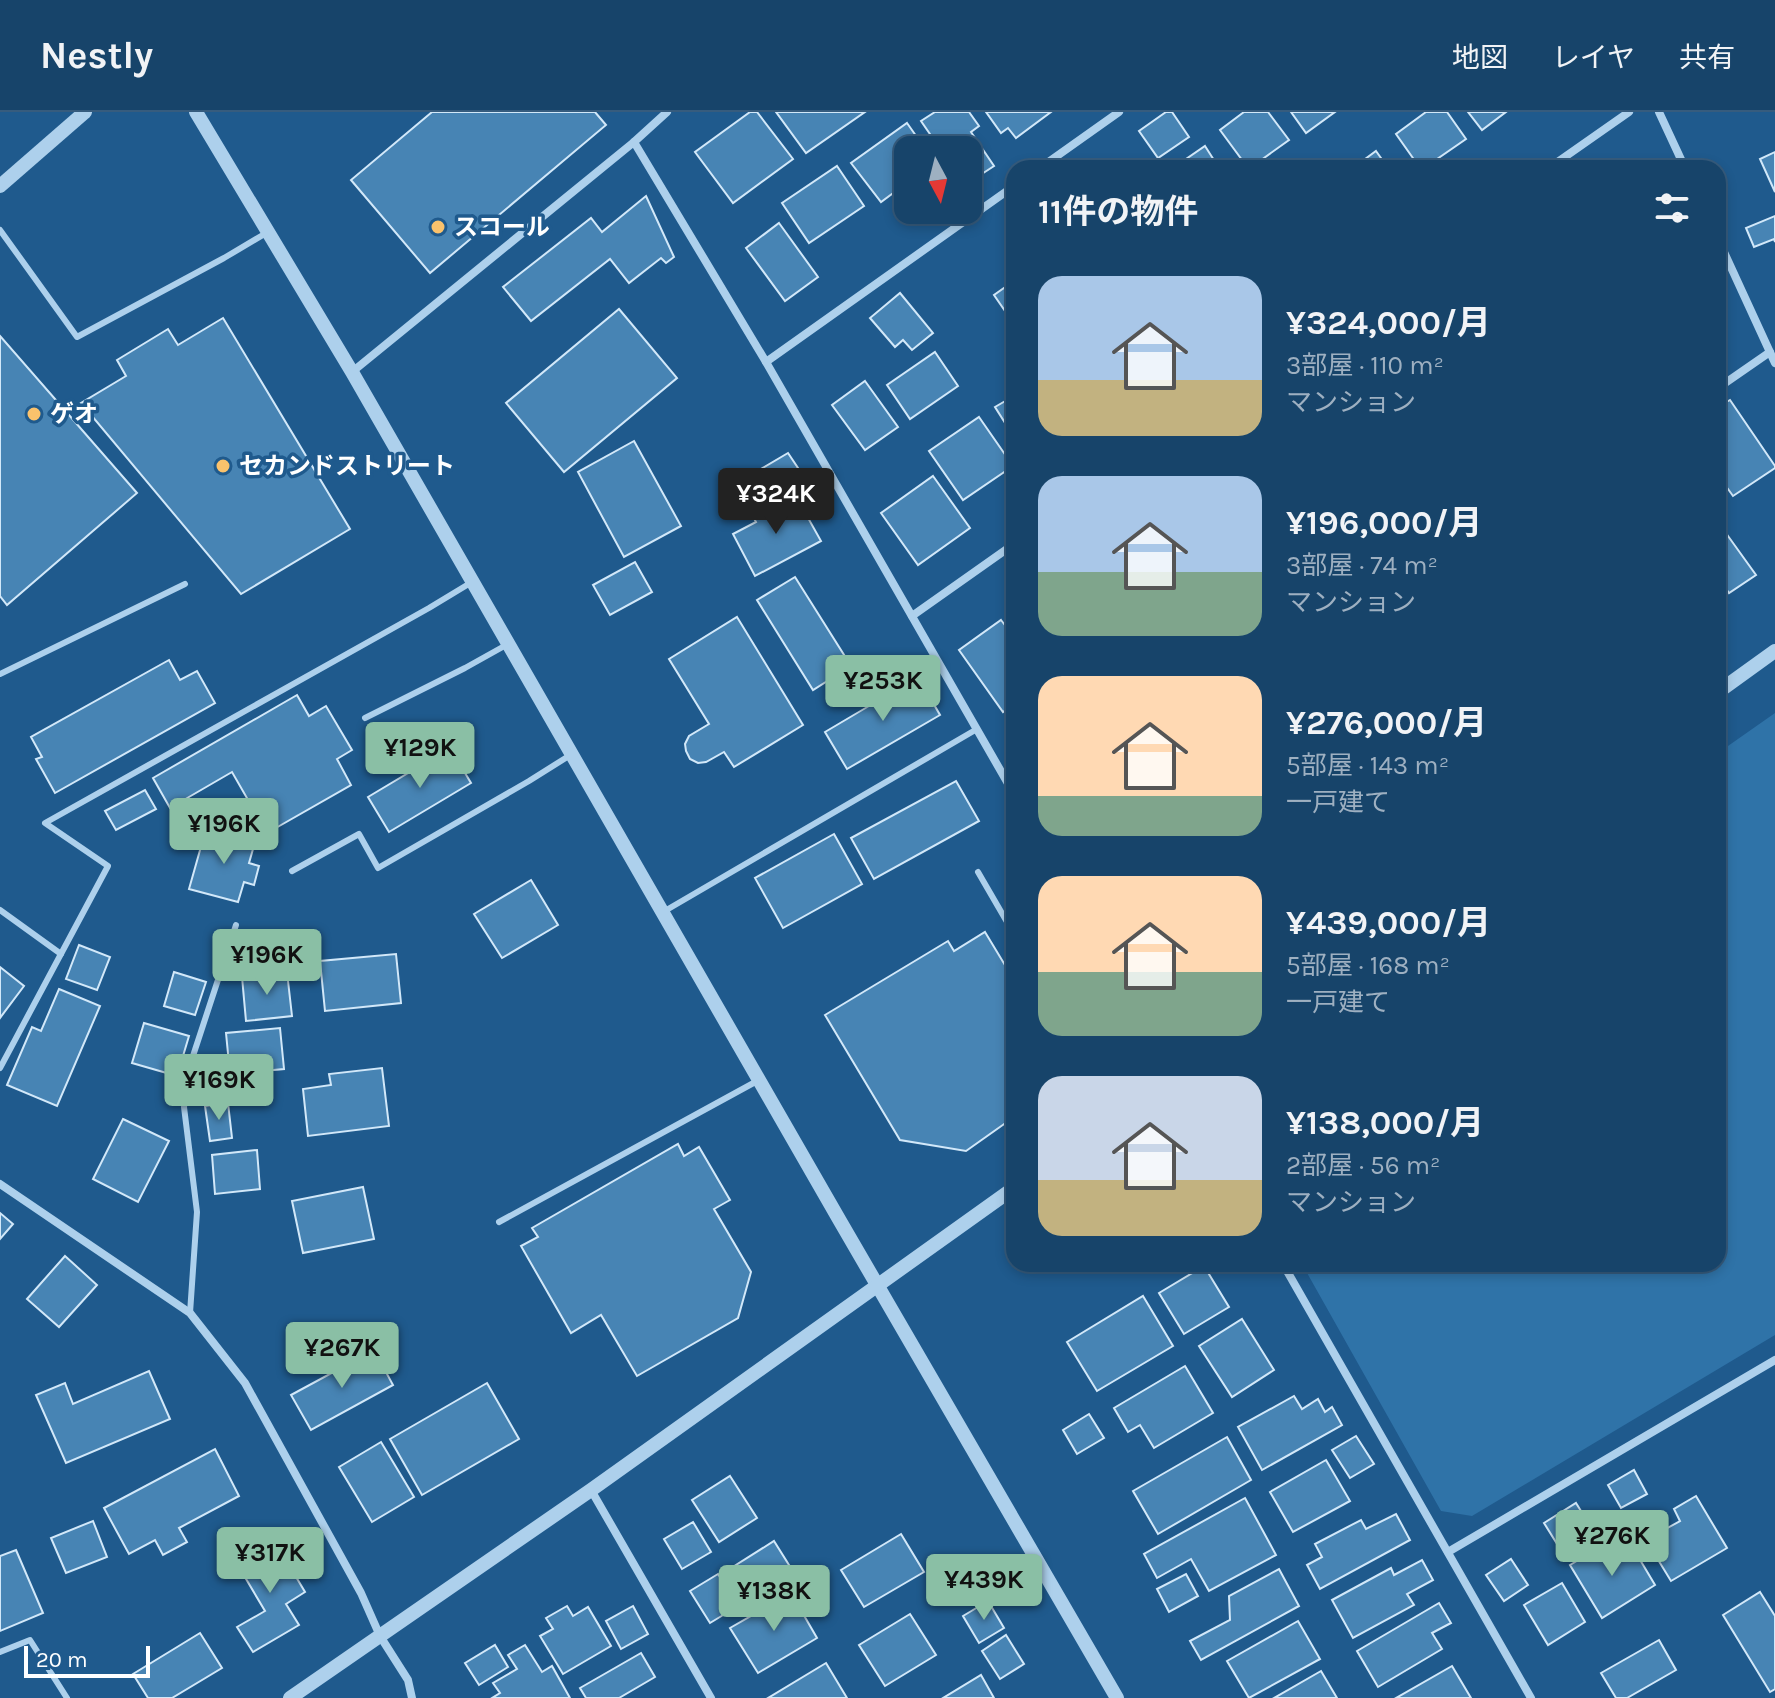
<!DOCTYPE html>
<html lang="ja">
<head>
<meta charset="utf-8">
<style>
	body { margin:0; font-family:Karla,"Noto Sans JP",sans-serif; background:#204b70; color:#f1f3f6; height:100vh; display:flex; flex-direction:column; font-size:30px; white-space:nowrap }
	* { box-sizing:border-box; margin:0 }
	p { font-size:26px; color:#9eb0c1 }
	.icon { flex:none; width:44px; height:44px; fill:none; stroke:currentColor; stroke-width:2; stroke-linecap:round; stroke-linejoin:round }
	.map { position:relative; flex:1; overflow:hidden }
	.drawer { position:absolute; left:1006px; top:48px; width:720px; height:1112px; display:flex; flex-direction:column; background:#17446a; border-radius:24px; box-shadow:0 4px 12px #0003,0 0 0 2px #365c7e }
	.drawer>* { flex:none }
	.needle { width:52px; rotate:173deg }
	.buttons { position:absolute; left:894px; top:24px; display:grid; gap:16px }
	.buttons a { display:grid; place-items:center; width:88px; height:88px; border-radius:16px; background:#17446a; box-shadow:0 4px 12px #0003,0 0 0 2px #365c7e; font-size:40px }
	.scale { position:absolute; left:24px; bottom:20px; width:126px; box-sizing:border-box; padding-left:8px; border:4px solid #fff; border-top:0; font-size:22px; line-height:28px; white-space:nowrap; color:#fff; -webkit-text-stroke:6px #1f5a8d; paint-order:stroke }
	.price { position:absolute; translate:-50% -68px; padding:0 18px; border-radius:8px; background:#8abfa5; color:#111; font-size:26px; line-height:52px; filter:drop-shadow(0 2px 4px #0008) }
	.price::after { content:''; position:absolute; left:50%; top:48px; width:24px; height:18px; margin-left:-12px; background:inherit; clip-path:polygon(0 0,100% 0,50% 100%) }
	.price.selected { background:#222; color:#fff }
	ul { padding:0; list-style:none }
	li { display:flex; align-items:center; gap:24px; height:200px; padding:0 32px }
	li span { display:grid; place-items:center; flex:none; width:224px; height:160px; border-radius:24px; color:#555 }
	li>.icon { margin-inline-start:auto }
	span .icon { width:96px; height:96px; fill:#fffc; stroke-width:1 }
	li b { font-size:34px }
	h2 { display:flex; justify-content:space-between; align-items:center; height:96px; padding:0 32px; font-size:34px }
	header { display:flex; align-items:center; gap:48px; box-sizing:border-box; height:112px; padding:0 40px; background:#17446a; border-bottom:2px solid #365c7e }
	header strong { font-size:38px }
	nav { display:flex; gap:44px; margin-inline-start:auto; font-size:28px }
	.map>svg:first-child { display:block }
</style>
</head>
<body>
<header>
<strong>Nestly</strong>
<nav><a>地図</a><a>レイヤ</a><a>共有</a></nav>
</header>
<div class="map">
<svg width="1775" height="1586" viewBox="0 0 1775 1586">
	<rect width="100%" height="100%" fill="#1f5a8d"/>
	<!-- green -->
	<path fill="#2f73a8" d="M 1775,601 L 1775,1223 L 1472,1404 L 1441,1399 L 1302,1152 L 1718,1152 L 1718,641 Z"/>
	<!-- building -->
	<g fill="#4784b4" stroke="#d2e8f9" stroke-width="2">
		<path d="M 432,0 L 595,0 L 606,13 L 430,161 L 351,68 Z"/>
		<path d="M 750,0 L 757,0 L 793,47 L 733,91 L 695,40 Z"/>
		<path d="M 776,0 L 865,0 L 806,41 Z"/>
		<path d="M 935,0 L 969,0 L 979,14 L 971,20 L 994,54 L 968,71 L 968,38 L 941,38 L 921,9 Z"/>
		<path d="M 986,0 L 1051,0 L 1016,26 L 1008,16 L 1001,21 Z"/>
		<path d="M 1166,0 L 1172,0 L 1189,25 L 1158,46 L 1139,19 Z"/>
		<path d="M 1244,0 L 1268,0 L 1289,28 L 1250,56 L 1248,56 L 1220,18 Z"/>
		<path d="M 1291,0 L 1335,0 L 1306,21 Z"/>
		<path d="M 1426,0 L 1447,0 L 1466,27 L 1424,56 L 1420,56 L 1396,22 Z"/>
		<path d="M 1468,0 L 1506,0 L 1482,18 Z"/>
		<path d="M 907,11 L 926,38 L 908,38 L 908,70 L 881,90 L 851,51 Z"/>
		<path d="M 1205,34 L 1219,56 L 1173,56 Z"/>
		<path d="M 1376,39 L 1388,56 L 1353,56 Z"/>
		<path d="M 1775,40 L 1775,80 L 1760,47 Z"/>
		<path d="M 837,54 L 864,94 L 809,131 L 782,91 Z"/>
		<path d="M 646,84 L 674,145 L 666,151 L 661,146 L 629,171 L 610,147 L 531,209 L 503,175 L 591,106 L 602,120 Z"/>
		<path d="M 1775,104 L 1775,130 L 1774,127 L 1754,135 L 1746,116 Z"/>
		<path d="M 779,111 L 818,165 L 785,189 L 746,136 Z"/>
		<path d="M 1014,169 L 1014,212 L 994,183 Z"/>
		<path d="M 900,181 L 933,221 L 912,238 L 903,228 L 895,235 L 870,206 Z"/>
		<path d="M 619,197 L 677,266 L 564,360 L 506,291 Z"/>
		<path d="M 223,206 L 350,417 L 241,482 L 81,291 L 126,264 L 117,248 L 168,217 L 178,233 Z"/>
		<path d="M 0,224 L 137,381 L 7,493 L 0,484 Z"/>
		<path d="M 935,240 L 958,274 L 910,307 L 887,273 Z"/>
		<path d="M 865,269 L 898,315 L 865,338 L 832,293 Z"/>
		<path d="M 1014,284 L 1014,325 L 995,295 Z"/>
		<path d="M 1730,288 L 1775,354 L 1775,356 L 1733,384 L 1718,363 L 1718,295 Z"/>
		<path d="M 979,305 L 1013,354 L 963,388 L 929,339 Z"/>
		<path d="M 634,329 L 681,414 L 624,445 L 578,360 Z"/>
		<path d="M 788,341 L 798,356 L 764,376 L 754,361 Z"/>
		<path d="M 933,364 L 970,416 L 918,453 L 881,401 Z"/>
		<path d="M 798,388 L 821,429 L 755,464 L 733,422 L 756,410 L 751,401 L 775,389 L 780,398 Z"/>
		<path d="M 1728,424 L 1756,463 L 1729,481 L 1718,465 L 1718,431 Z"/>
		<path d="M 635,450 L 652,480 L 610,503 L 593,473 Z"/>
		<path d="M 795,465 L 851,554 L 813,578 L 757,488 Z"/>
		<path d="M 737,505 L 803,613 L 734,655 L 724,640 L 706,650 L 698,651 L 690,647 L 686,639 L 685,632 L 689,624 L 709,612 L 669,547 Z"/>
		<path d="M 1001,508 L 1014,525 L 1014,592 L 1003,600 L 959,538 Z"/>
		<path d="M 169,548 L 180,568 L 197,559 L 215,591 L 55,681 L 36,647 L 42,645 L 31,625 Z"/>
		<path d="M 918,565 L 940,603 L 847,657 L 825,620 Z"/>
		<path d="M 297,583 L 309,604 L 326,594 L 352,638 L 337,647 L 351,673 L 267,721 L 232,660 L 170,696 L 153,666 Z"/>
		<path d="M 450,636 L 471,671 L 389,720 L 368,685 Z"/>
		<path d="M 956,669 L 979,709 L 874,767 L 851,726 Z"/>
		<path d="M 145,678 L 156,697 L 116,718 L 105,699 Z"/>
		<path d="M 206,717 L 255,730 L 249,751 L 259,754 L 254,773 L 244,770 L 238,790 L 189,777 Z"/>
		<path d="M 834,722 L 862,772 L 783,816 L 755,766 Z"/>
		<path d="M 531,768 L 558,813 L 502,846 L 474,802 Z"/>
		<path d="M 985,820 L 1014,868 L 1014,1005 L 966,1039 L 900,1028 L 825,903 L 948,829 L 954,839 Z"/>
		<path d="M 79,833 L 110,845 L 97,878 L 66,867 Z"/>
		<path d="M 396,842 L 401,891 L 325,899 L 320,849 Z"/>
		<path d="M 0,855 L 24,874 L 0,906 Z"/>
		<path d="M 174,860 L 206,870 L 195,903 L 164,894 Z"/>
		<path d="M 287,860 L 292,904 L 246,909 L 242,865 Z"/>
		<path d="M 59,877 L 100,894 L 57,994 L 7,973 L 32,915 L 41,919 Z"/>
		<path d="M 144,911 L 189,924 L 177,964 L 132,951 Z"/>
		<path d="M 280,916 L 284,957 L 230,962 L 226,921 Z"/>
		<path d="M 382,956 L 389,1014 L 308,1024 L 303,977 L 331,973 L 329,962 Z"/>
		<path d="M 228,991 L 232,1026 L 210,1029 L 205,994 Z"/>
		<path d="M 123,1007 L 169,1029 L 138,1090 L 93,1067 Z"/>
		<path d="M 678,1032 L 684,1044 L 699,1035 L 730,1088 L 714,1097 L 751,1160 L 738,1206 L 637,1264 L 601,1203 L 571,1221 L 521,1134 L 538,1125 L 532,1116 Z"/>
		<path d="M 257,1038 L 260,1077 L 215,1082 L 212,1043 Z"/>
		<path d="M 363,1075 L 374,1127 L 303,1141 L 292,1089 Z"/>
		<path d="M 0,1101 L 13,1112 L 0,1127 Z"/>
		<path d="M 65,1144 L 97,1173 L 59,1215 L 27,1187 Z"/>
		<path d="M 1204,1154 L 1229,1195 L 1184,1222 L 1159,1181 Z"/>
		<path d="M 1143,1184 L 1173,1234 L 1097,1279 L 1067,1230 Z"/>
		<path d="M 1242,1207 L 1274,1258 L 1232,1285 L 1199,1234 Z"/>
		<path d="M 374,1238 L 393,1273 L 311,1318 L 291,1283 Z"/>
		<path d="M 1185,1254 L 1213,1301 L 1154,1336 L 1140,1313 L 1128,1320 L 1114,1296 Z"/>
		<path d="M 149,1259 L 170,1307 L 66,1351 L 36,1283 L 65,1271 L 73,1292 Z"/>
		<path d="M 487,1271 L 519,1327 L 422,1383 L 390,1327 Z"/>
		<path d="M 1294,1284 L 1302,1297 L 1318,1287 L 1325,1300 L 1332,1295 L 1342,1313 L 1262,1358 L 1238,1315 Z"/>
		<path d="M 1089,1302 L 1104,1326 L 1077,1342 L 1063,1318 Z"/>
		<path d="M 1356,1324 L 1374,1352 L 1350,1366 L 1332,1338 Z"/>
		<path d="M 1227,1325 L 1251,1368 L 1158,1422 L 1133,1379 Z"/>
		<path d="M 381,1330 L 414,1385 L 372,1410 L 339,1355 Z"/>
		<path d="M 215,1337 L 239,1384 L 179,1416 L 187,1430 L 163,1443 L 155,1428 L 129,1442 L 104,1396 Z"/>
		<path d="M 1326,1348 L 1350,1389 L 1293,1420 L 1270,1380 Z"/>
		<path d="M 1634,1358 L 1647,1382 L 1621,1396 L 1608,1373 Z"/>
		<path d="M 730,1364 L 757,1406 L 719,1430 L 692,1388 Z"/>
		<path d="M 1696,1384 L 1727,1436 L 1671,1469 L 1646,1428 L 1680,1409 L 1674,1397 Z"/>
		<path d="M 1245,1386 L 1276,1443 L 1209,1479 L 1191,1447 L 1157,1466 L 1144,1442 Z"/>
		<path d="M 1576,1391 L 1591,1415 L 1559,1435 L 1544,1411 Z"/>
		<path d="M 1396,1402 L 1410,1428 L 1320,1477 L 1307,1453 L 1322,1445 L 1315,1432 L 1361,1408 L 1366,1417 Z"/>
		<path d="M 93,1409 L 107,1445 L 66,1461 L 51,1426 Z"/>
		<path d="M 693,1410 L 711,1440 L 682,1457 L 664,1427 Z"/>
		<path d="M 901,1422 L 924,1460 L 864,1495 L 841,1458 Z"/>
		<path d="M 274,1428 L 305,1480 L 286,1492 L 299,1513 L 253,1540 L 237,1515 L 265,1499 L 236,1450 Z"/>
		<path d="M 774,1429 L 794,1461 L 748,1489 L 728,1458 Z"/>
		<path d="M 1630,1431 L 1655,1473 L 1602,1506 L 1570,1453 L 1604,1433 L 1610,1443 Z"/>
		<path d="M 16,1438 L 43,1501 L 0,1519 L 0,1444 Z"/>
		<path d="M 1511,1447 L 1528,1473 L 1504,1489 L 1486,1463 Z"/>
		<path d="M 1422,1448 L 1433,1468 L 1407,1482 L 1414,1493 L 1353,1526 L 1332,1488 L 1391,1456 L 1394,1463 Z"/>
		<path d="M 1279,1457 L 1299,1494 L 1201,1548 L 1190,1529 L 1230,1508 L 1229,1484 Z"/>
		<path d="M 718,1462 L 738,1494 L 710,1511 L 690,1479 Z"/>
		<path d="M 1186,1462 L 1198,1484 L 1169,1500 L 1157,1477 Z"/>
		<path d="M 1562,1471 L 1585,1510 L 1548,1533 L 1524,1493 Z"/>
		<path d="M 1760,1480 L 1775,1504 L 1775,1577 L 1770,1580 L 1723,1503 Z"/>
		<path d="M 791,1481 L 817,1526 L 758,1561 L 730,1516 Z"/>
		<path d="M 988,1489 L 1004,1516 L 979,1531 L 963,1504 Z"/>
		<path d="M 1439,1491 L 1451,1511 L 1432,1521 L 1442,1537 L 1378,1575 L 1357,1539 Z"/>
		<path d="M 567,1494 L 573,1504 L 588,1495 L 611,1534 L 563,1562 L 540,1524 L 553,1517 L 546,1506 Z"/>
		<path d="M 633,1494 L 648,1522 L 621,1537 L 606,1509 Z"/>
		<path d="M 910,1502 L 936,1543 L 885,1574 L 859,1533 Z"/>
		<path d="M 1298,1509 L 1320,1547 L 1249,1586 L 1227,1549 Z"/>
		<path d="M 200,1521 L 222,1556 L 172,1586 L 148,1586 L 133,1562 Z"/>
		<path d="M 1006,1523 L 1024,1552 L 1000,1567 L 982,1539 Z"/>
		<path d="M 1659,1528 L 1676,1558 L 1627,1586 L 1616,1586 L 1601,1561 Z"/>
		<path d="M 495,1533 L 508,1555 L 479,1573 L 465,1551 Z"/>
		<path d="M 525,1533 L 542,1560 L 552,1554 L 570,1586 L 492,1586 L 500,1581 L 493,1571 L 517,1557 L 508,1543 Z"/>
		<path d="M 641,1541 L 655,1565 L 619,1586 L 586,1586 L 580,1576 Z"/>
		<path d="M 826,1551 L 847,1586 L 768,1586 Z"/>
		<path d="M 1452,1554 L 1471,1586 L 1396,1586 Z"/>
		<path d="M 1321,1559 L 1337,1586 L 1274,1586 Z"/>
		<path d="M 981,1563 L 994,1586 L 943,1586 Z"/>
	</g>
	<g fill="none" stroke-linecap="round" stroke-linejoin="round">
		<!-- service -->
		<g stroke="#add0ec" stroke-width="6">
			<path d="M 0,118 L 77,225 L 224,146 L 268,120"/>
			<path d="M 0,562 L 185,472"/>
			<path d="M 365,606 L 465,556 L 508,532"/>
			<path d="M 292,759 L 359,722 L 378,756 L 529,669 L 572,642"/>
			<path d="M 978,760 L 1014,822"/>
			<path d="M 0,798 L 61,842"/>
			<path d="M 663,800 L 977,617"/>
			<path d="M 0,956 L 108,754 L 45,711 L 429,496 L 472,470"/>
			<path d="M 499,1110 L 759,968"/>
			<path d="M 190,1201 L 197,1100 L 184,995 L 191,950 L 236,813"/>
			<path d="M 0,1540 L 30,1528 L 67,1586"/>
		</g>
		<!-- minor -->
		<g stroke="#add0ec" stroke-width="8">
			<path d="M 1659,0 L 1685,56"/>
			<path d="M 634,30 L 766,250 L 1014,682"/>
			<path d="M 1040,56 L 1119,0"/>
			<path d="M 1549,56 L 1629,0"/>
			<path d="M 1718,127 L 1775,251"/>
			<path d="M 766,250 L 1014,74"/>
			<path d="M 352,260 L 634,30 L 667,0"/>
			<path d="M 1718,276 L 1770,240"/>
			<path d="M 912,504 L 1014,432"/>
			<path d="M 0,1072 L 190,1201 L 245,1271 L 361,1481 L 380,1524 L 408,1568 L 412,1586"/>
			<path d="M 1283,1152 L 1531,1586"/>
			<path d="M 591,1378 L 711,1586"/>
			<path d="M 1448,1440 L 1775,1248"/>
		</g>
		<!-- tertiary -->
		<g stroke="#add0ec" stroke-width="14">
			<path d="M 196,0 L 352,260 L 840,1109 L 1117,1586"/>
			<path d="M 0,74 L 85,0"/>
			<path d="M 1718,580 L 1775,539"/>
			<path d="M 290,1586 L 591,1378 L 1014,1076"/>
		</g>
	</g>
	<!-- markers -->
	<g fill="#fac26c" stroke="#1f5a8d" stroke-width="3">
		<circle cx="438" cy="115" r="8"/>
		<circle cx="34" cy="302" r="8"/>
		<circle cx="223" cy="354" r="8"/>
	</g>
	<g text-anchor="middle" stroke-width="7" stroke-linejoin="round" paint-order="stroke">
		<!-- poi labels -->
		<g font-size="24" font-weight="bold" fill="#fff" stroke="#1f5a8d" text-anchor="start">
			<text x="454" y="123">スコール</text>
			<text x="50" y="310">ゲオ</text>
			<text x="239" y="362">セカンドストリート</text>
		</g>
	</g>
</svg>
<div class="buttons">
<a><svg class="needle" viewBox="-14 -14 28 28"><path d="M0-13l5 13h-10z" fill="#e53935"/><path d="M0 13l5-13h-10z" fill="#9eb0c1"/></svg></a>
</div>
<div class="scale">20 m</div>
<b class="price selected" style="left:776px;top:424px">¥324K</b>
<b class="price" style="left:883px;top:611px">¥253K</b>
<b class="price" style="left:420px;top:678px">¥129K</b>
<b class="price" style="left:224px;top:754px">¥196K</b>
<b class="price" style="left:267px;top:885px">¥196K</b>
<b class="price" style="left:219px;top:1010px">¥169K</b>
<b class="price" style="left:342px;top:1278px">¥267K</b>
<b class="price" style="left:1612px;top:1466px">¥276K</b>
<b class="price" style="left:270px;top:1483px">¥317K</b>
<b class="price" style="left:984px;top:1510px">¥439K</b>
<b class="price" style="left:774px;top:1521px">¥138K</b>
<section class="drawer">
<h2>11件の物件<svg class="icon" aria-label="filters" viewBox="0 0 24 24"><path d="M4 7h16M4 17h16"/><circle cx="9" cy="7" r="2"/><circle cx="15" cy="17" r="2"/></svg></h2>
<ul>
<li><span style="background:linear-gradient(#a9c7e8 65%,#c2b280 0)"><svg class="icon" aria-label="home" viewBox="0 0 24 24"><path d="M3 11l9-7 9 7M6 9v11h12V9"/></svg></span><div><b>¥324,000/月</b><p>3部屋 · 110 m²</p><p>マンション</p></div></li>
<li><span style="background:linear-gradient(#a9c7e8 60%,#7fa58c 0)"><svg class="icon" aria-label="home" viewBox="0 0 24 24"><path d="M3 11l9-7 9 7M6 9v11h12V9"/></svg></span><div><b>¥196,000/月</b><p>3部屋 · 74 m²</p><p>マンション</p></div></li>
<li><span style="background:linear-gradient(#ffd9b3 75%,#7fa58c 0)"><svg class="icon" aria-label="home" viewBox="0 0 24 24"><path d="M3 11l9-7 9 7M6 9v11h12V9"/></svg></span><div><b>¥276,000/月</b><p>5部屋 · 143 m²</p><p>一戸建て</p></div></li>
<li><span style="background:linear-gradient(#ffd9b3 60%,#7fa58c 0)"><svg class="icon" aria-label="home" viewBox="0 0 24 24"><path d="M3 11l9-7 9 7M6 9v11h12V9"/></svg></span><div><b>¥439,000/月</b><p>5部屋 · 168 m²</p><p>一戸建て</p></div></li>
<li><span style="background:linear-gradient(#c9d6e8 65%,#c2b280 0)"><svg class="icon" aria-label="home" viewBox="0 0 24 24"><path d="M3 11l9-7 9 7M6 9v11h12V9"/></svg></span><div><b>¥138,000/月</b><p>2部屋 · 56 m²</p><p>マンション</p></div></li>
</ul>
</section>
</div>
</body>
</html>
